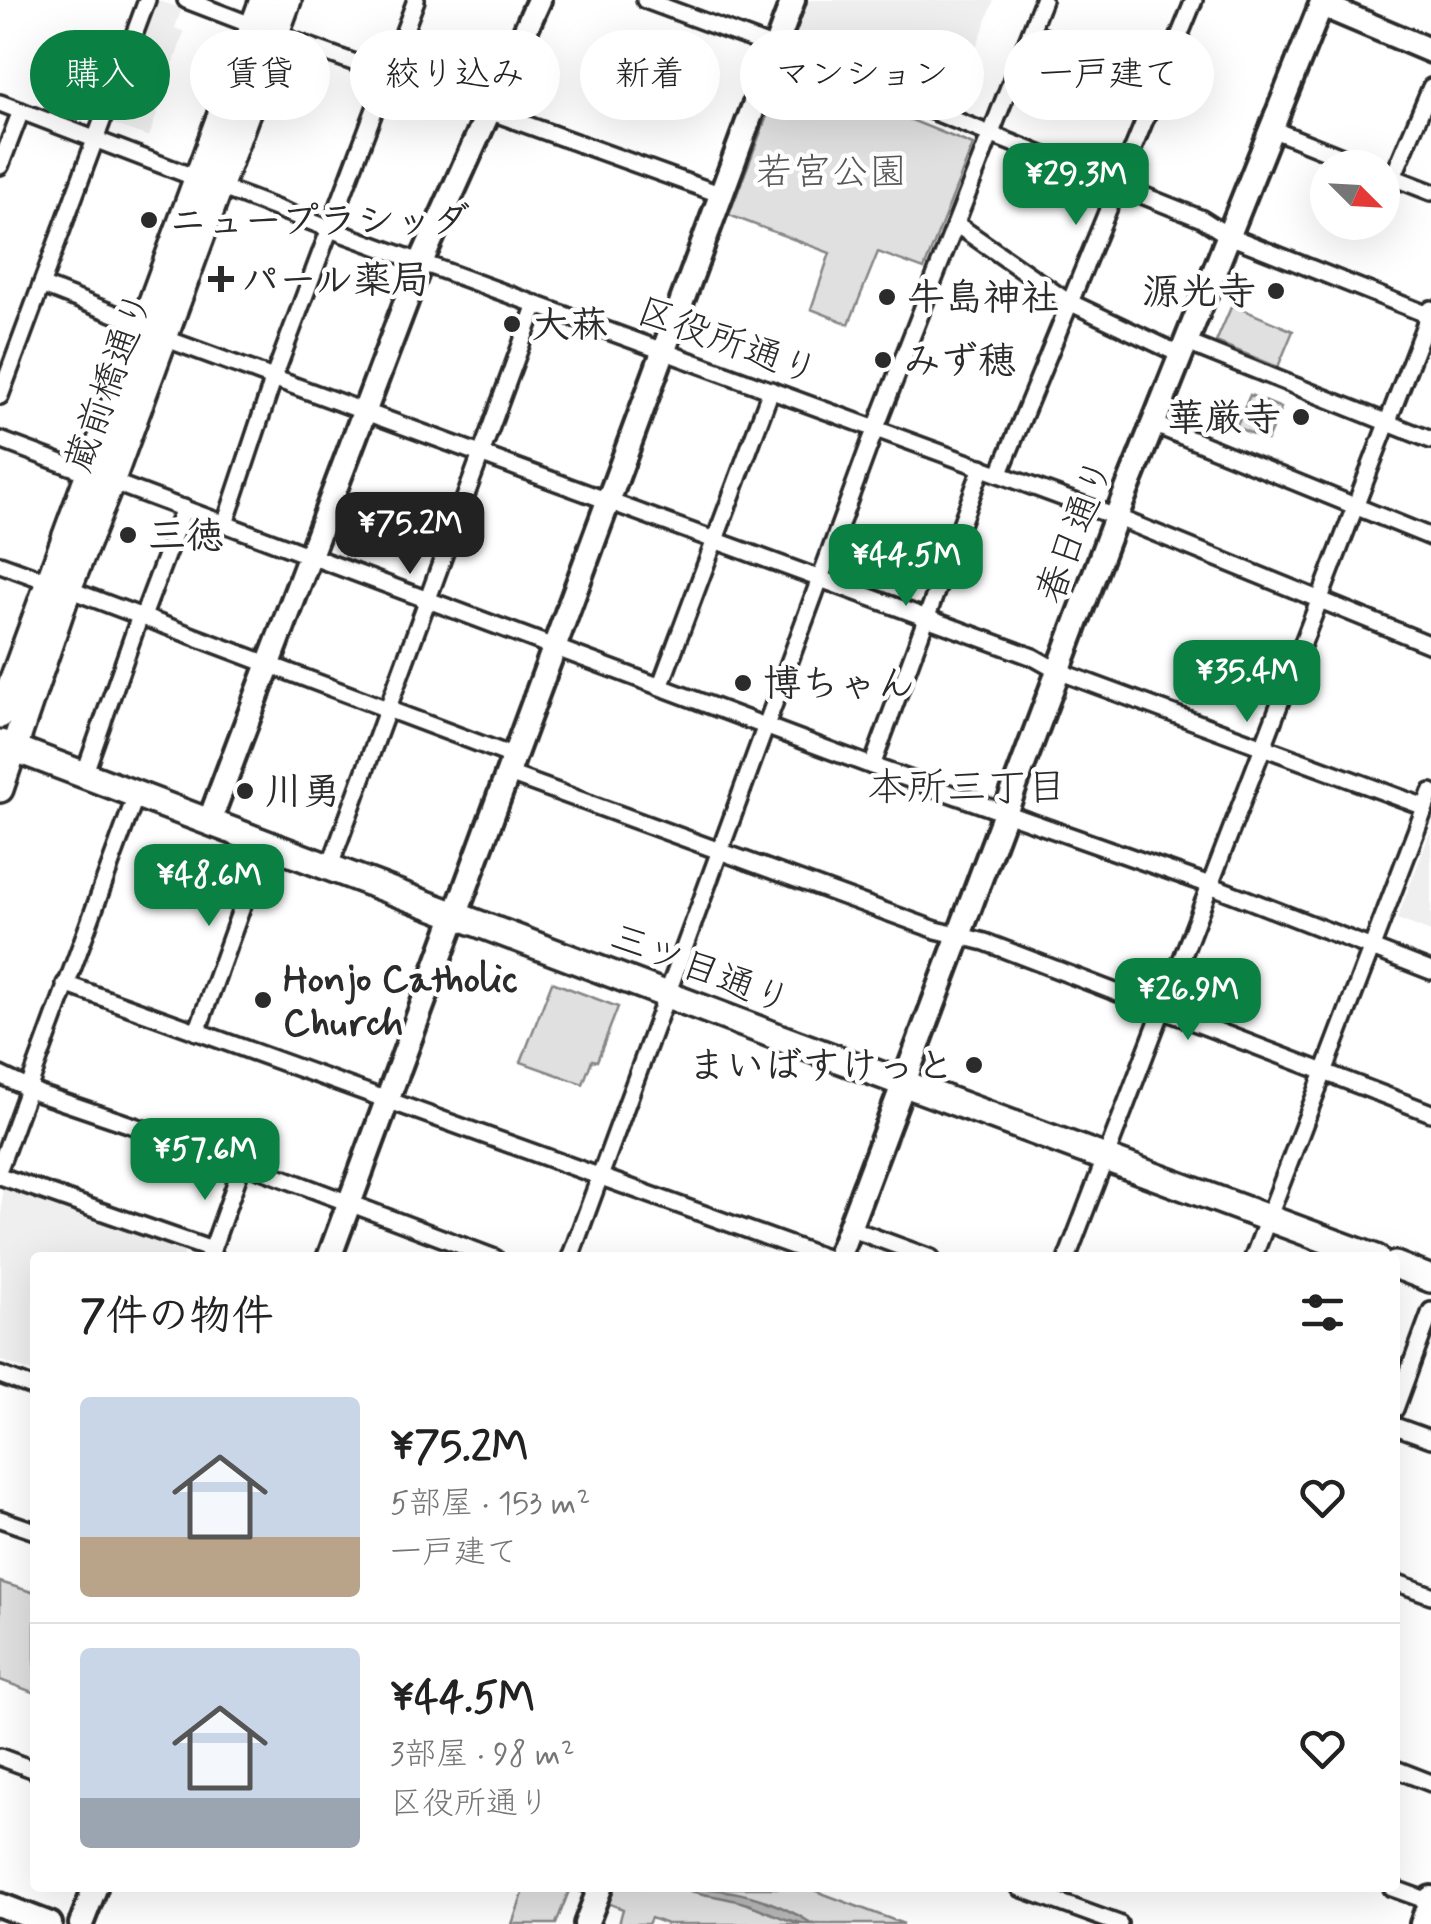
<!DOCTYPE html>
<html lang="ja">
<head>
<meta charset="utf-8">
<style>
	body { margin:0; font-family:Mynerve,"Klee One",sans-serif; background:#f2f2f2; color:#222; height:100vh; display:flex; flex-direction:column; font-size:38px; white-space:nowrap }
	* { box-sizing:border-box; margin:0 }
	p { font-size:32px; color:#767676 }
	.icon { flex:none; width:55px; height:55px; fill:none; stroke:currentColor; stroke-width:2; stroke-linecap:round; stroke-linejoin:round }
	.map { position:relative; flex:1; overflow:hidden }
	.sheet { position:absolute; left:30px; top:1252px; width:1370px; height:640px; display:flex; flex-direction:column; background:#fff; border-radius:10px; box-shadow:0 10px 40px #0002 }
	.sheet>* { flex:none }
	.top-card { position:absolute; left:30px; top:30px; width:1372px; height:90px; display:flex; gap:20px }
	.needle { width:65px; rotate:114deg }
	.buttons { position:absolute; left:1310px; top:150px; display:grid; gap:20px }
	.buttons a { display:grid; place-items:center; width:90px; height:90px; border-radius:50%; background:#fff; box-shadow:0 10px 40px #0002; font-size:50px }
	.price { position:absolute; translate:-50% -85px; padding:0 22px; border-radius:20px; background:#0b8043; color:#fff; font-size:32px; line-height:65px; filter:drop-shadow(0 2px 5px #0008) }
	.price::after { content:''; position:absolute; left:50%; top:60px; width:30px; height:22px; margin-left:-15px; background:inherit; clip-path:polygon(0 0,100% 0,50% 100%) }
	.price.active { background:#222; color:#fff }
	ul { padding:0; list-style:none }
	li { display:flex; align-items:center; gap:30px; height:250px; padding:0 50px }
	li+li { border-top:2px solid #e0e0e0 }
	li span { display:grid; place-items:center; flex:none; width:280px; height:200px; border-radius:10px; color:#555 }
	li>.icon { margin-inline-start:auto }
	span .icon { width:120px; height:120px; fill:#fffc; stroke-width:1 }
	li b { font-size:42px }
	h2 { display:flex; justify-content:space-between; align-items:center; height:120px; padding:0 50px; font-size:42px }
	.pill { padding:0 35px; border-radius:45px; background:#fff; box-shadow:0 10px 40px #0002; font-size:35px; line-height:90px }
	.pill.active { background:#0b8043; color:#fff }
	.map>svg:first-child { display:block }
</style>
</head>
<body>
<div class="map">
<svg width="1431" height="1924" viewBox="0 0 1431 1924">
	<rect width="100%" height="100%" fill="#fff"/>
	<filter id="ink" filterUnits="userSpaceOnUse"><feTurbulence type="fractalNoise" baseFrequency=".01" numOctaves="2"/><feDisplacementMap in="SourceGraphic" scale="20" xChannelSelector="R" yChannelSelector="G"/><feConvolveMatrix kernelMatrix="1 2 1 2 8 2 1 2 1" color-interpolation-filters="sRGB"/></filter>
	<g filter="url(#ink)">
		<!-- built -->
		<g fill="#efefef">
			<path d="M 154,0 L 182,8 L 175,28 L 184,32 L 149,137 L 110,123 Z"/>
			<path d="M 809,0 L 994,0 L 955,104 L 802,45 L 797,33 Z"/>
			<path d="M 1431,830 L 1431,932 L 1397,919 Z"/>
			<path d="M 2,1187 L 183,1252 L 185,1257 L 35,1258 L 35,1373 L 0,1360 Z"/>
		</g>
		<!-- green -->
		<g fill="#e0e0e0" stroke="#868686" stroke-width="2.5">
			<path d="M 798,74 L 973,145 L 924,269 L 878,252 L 849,324 L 811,309 L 830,253 L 729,215 L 782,77 Z"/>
			<path d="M 1232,305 L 1293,331 L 1278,367 L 1216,342 Z"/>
			<path d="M 1250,395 L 1281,408 L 1267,440 L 1236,427 Z"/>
			<path d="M 552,982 L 618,1007 L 597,1061 L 592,1060 L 583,1084 L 521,1062 Z"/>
			<path d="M 0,1582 L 35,1593 L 35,1693 L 0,1680 Z"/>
			<path d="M 525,1888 L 808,1888 L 904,1924 L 667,1924 L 651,1918 L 648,1924 L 619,1924 L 623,1909 L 570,1888 L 556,1924 L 512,1924 Z"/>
		</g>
		<!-- water -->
		<path fill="#b6b6b6" stroke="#7e7e7e" stroke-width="2.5" d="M 681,1888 C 731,1887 771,1898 813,1924 C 788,1924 768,1910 744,1903 C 723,1896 702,1896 681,1888 Z"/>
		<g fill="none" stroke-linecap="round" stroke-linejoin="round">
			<!-- street casing -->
			<g stroke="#2b2b2b" stroke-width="22">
				<g id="street">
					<path d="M 186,0 L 254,26"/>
					<path d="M 645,0 L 775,48 L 1202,219 L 1227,235 L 1431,316"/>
					<path d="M 1031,32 L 1158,85"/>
					<path d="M 275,34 L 722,195"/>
					<path d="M 0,103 L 330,229 L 1116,517 L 1431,645"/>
					<path d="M 1269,128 L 1369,168"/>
					<path d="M 0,166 L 21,111"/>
					<path d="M 1382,173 L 1431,192"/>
					<path d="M 1393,177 L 1431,87"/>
					<path d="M 956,224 L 1065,300 L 1179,354"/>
					<path d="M 41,285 L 143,325"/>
					<path d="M 164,338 L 1033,657 L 1058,671 L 1425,807"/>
					<path d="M 1185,342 L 1431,440"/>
					<path d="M 0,396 L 147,0"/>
					<path d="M 1153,424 L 1431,537"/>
					<path d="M 0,440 L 872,766 L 1210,885 L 1431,971"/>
					<path d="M 1000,473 L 1194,0"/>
					<path d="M 225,524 L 274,377 L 416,0"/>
					<path d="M 0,564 L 47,581"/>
					<path d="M 68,589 L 515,757"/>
					<path d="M 660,687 L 771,390"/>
					<path d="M 872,766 L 982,467"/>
					<path d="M 509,774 L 936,930 L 985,942 L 1431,1113"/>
					<path d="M 84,775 L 140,616 L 145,611 L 184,508"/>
					<path d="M 330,866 L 536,304"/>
					<path d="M 65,984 L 826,1258"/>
					<path d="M 197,1032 L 265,843"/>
					<path d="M 0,1075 L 40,1094 L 243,1163 L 495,1258"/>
					<path d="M 0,1166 L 136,795"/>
					<path d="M 0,1176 L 212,1250"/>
					<path d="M 849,1228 L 931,1258"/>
					<path d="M 209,1258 L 243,1163"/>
					<path d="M 570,1258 L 870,443 L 1043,0"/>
					<path d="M 1067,1258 L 1431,309"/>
					<path d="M 1253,1258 L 1431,792"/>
					<path d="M 0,1375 L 35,1388"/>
					<path d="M 1395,1409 L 1431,1311"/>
					<path d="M 1395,1426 L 1431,1439"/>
					<path d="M 0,1519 L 35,1531"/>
					<path d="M 1395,1582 L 1431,1595"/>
					<path d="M 0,1757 L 35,1770"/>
					<path d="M 1395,1769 L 1431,1783"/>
					<path d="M 1020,1888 L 1119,1924"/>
					<path d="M 1392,1888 L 1431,1902"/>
				</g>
			</g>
			<!-- secondary casing -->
			<g stroke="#2b2b2b" stroke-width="30">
				<g id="secondary">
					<path d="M 1322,5 L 1431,51"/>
					<path d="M 209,822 L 421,262 L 539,0"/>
					<path d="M 329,1258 L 793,0"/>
					<path d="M 838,1258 L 1116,517 L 1323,0"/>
					<path d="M 0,1905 L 50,1924"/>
					<path d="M 81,1924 L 95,1888"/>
					<path d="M 586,1924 L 600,1888"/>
					<path d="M 1422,1924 L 1431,1898"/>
				</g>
			</g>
			<!-- primary casing -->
			<g stroke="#2b2b2b" stroke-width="32">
				<g id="primary">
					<path d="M 0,715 L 263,0"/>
					<path d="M 0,743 L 789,1041 L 1376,1258"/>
					<path d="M 0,789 L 68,589 L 111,482 L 288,0"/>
					<path d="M 1395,1265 L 1431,1279"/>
				</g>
			</g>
			<!-- street -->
			<use href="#street" stroke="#fff" stroke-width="15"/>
			<!-- secondary -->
			<use href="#secondary" stroke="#fff" stroke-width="22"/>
			<!-- primary -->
			<use href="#primary" stroke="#fff" stroke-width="25"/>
		</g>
	</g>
	<!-- markers -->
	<g fill="#2b2b2b" stroke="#fff" stroke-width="4">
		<circle cx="149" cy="220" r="10"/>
		<path d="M216 264h10v10h10v10h-10v10h-10v-10h-10v-10h10z"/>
		<circle cx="1276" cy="291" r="10"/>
		<circle cx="887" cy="297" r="10"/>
		<circle cx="512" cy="324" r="10"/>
		<circle cx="883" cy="360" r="10"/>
		<circle cx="1301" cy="417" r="10"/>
		<circle cx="128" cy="535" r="10"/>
		<circle cx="743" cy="683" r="10"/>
		<circle cx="245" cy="791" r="10"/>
		<circle cx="263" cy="1000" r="10"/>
		<circle cx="974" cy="1065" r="10"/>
	</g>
	<g text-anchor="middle" stroke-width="9" stroke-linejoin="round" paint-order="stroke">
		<!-- park labels -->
		<g font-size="38" fill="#585858" stroke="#fff">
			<text x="831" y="184">若宮公園</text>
		</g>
		<!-- poi labels -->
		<g font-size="38" font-weight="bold" fill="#2b2b2b" stroke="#fff" text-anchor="start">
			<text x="169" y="233">ニュープラシッダ</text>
			<text x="241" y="292">パール薬局</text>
			<text x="1256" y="304" text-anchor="end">源光寺</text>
			<text x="907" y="310">牛島神社</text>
			<text x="532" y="337">大菻</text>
			<text x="903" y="373">みず穂</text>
			<text x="1281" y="430" text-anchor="end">華厳寺</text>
			<text x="148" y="548">三徳</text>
			<text x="763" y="696">博ちゃん</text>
			<text x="265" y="804">川勇</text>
			<text x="283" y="991">Honjo Catholic<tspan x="283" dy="44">Church</tspan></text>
			<text x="954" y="1078" text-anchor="end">まいばすけっと</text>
		</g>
		<!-- street labels -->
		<g font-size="38" fill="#2b2b2b" stroke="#fff">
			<text transform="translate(728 340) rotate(20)" y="13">区役所通り</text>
			<text transform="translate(108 381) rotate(-70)" y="13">蔵前橋通り</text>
			<text transform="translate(1074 530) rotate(-69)" y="13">春日通り</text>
			<text transform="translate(701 968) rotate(21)" y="13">三ツ目通り</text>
		</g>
		<!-- neighbourhood labels -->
		<g font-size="40" fill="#2b2b2b" stroke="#fff">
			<text x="967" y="800">本所三丁目</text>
		</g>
	</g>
</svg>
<div class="buttons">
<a><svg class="needle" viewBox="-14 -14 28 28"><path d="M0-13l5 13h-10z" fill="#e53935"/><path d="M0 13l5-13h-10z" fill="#767676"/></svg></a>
</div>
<b class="price" style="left:1076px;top:228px">¥29.3M</b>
<b class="price active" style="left:410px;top:577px">¥75.2M</b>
<b class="price" style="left:906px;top:609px">¥44.5M</b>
<b class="price" style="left:1247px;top:725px">¥35.4M</b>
<b class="price" style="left:209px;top:929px">¥48.6M</b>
<b class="price" style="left:1188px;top:1043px">¥26.9M</b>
<b class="price" style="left:205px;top:1203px">¥57.6M</b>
<div class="top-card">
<a class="pill active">購入</a>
<a class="pill">賃貸</a>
<a class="pill">絞り込み</a>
<a class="pill">新着</a>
<a class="pill">マンション</a>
<a class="pill">一戸建て</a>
</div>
<section class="sheet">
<h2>7件の物件<svg class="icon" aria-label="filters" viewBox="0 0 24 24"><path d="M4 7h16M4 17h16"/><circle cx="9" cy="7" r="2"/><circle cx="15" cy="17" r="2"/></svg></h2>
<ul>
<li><span style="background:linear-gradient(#c9d6e8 70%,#b9a48a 0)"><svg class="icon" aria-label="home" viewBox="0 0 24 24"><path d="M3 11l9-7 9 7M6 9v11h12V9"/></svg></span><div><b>¥75.2M</b><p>5部屋 · 153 m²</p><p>一戸建て</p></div><svg class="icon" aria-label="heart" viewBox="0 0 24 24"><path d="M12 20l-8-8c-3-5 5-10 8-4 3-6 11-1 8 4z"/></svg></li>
<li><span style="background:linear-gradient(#c9d6e8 75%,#9aa5b1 0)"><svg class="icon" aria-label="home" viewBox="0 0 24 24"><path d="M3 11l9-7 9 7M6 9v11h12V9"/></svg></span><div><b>¥44.5M</b><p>3部屋 · 98 m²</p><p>区役所通り</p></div><svg class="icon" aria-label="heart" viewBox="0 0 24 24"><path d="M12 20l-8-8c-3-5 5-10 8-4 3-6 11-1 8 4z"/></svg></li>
</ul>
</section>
</div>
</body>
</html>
